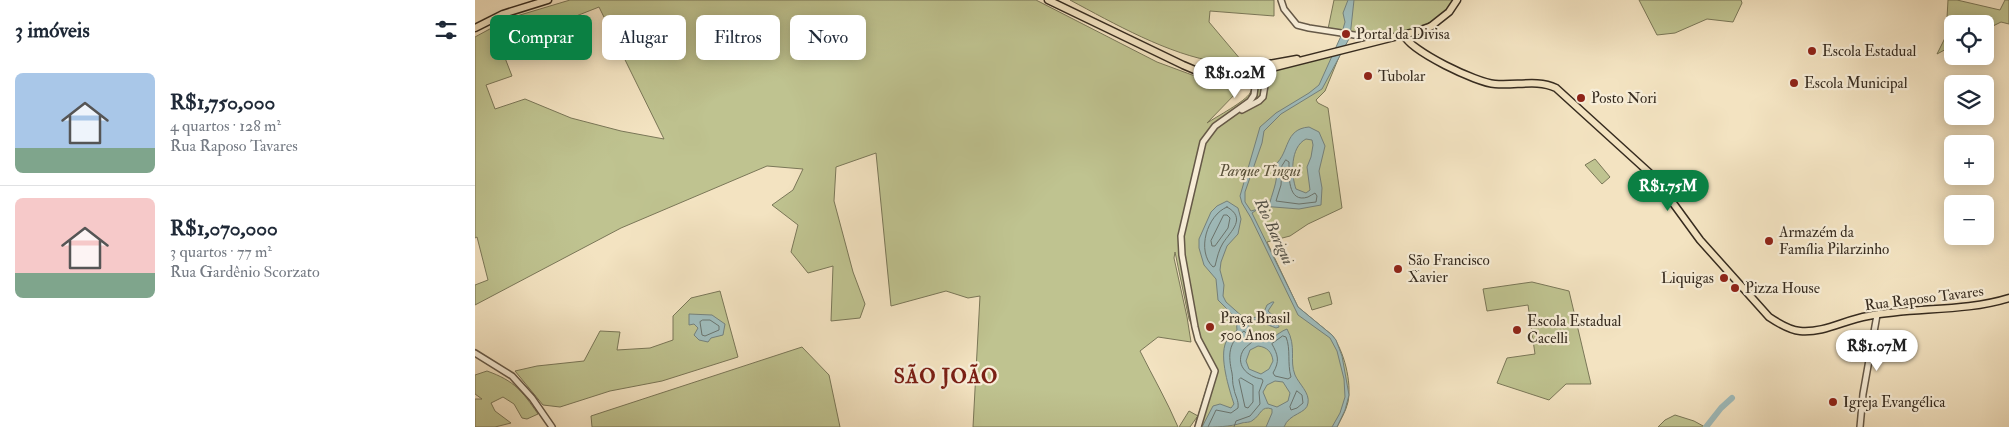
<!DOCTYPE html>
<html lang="pt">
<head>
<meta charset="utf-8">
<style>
	body { margin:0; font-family:"IM FELL Double Pica",serif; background:#f6f6f7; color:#1f2937; height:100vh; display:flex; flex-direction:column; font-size:19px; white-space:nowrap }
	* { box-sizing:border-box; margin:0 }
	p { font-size:16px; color:#747a83 }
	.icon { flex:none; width:28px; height:28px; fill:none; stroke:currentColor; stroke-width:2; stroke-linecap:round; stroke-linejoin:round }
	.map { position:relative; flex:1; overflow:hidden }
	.side { display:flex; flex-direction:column; background:#fff; width:475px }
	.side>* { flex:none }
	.guide { position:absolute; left:15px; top:15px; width:475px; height:45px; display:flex; gap:10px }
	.controls { position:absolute; left:1469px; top:15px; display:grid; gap:10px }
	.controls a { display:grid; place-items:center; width:50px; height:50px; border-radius:8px; background:#fff; box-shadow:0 2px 12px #0003; font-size:25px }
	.price { position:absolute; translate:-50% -42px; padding:0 11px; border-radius:18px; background:#fff; color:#222; font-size:16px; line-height:32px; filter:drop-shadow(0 1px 2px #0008) }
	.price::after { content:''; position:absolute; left:50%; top:30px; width:15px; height:11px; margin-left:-8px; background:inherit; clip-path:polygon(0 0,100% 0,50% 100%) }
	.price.on { background:#0b8043; color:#fff }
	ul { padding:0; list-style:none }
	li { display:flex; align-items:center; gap:15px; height:125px; padding:0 15px }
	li+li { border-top:1px solid #e0e1e3 }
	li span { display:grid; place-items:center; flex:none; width:140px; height:100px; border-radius:8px; color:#555 }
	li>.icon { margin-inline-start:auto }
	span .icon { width:60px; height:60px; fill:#fffc; stroke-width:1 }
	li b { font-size:21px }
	h2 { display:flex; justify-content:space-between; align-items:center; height:60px; padding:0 15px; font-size:21px }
	.tag { padding:0 18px; border-radius:8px; background:#fff; box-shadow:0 2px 12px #0003; font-size:18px; line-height:45px }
	.tag.on { background:#0b8043; color:#fff }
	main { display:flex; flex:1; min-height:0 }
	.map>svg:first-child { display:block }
</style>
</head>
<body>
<main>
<section class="side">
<h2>3 imóveis<svg class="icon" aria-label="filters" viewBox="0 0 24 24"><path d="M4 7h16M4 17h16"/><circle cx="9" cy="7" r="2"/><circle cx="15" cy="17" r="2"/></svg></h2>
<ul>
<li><span style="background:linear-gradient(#a9c7e8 75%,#7fa58c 0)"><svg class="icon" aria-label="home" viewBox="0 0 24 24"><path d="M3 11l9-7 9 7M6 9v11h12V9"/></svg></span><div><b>R$1,750,000</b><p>4 quartos · 128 m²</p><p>Rua Raposo Tavares</p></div></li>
<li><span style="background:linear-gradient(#f6c9c9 75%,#7fa58c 0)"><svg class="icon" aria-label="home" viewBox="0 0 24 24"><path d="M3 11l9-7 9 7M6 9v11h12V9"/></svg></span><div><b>R$1,070,000</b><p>3 quartos · 77 m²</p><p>Rua Gardênio Scorzato</p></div></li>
</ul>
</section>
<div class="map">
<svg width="1534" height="427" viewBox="0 0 1534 427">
	<rect width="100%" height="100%" fill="#f3e3c1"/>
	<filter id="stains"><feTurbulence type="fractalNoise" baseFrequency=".004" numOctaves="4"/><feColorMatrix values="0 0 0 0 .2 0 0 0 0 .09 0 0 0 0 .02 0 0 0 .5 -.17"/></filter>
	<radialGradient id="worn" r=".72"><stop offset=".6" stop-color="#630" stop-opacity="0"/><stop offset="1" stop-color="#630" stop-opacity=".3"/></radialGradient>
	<!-- green -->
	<g fill="#bfc390" stroke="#7a7758" fill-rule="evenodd">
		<path d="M 95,0 L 561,0 L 682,62 L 728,79 L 755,79 L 762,84 L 763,91 L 732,123 C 741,117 771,101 775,93 C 779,87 775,80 773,74 L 866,52 L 850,91 L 841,100 L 843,103 L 853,108 L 867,208 L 833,224 L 815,236 L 792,242 L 823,307 L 857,335 C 869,351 877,382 873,402 C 871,411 866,419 862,427 L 720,427 L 722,417 L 715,427 L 704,427 L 714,411 L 723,416 L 737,370 L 714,319 L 700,252 L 699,258 L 712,317 L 716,342 L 683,337 L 665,351 C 678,377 692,401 703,427 L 498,427 L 505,296 L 493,298 L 471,291 L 416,306 L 401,153 L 361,167 L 359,201 L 378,272 L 390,304 L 385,318 L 356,321 L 358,266 L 333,273 L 316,252 L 323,225 L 297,205 L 318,190 L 328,169 L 292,166 L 146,228 L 0,305 L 0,285 L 13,280 L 2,237 L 0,238 L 0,37 L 35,18 ZM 124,7 L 189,139 L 146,131 L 96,118 L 50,99 L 20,109 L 11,85 L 37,76 L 23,40 L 46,31 L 48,37 Z"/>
		<path d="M 595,0 L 799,0 L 799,16 L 735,11 L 734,22 L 766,60 C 759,61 750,63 743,62 C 694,55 638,23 595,0 Z"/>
		<path d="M 859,0 L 978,0 L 967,16 L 947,27 L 908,37 L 853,29 Z"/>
		<path d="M 1164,0 L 1266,0 L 1267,3 L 1258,22 L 1232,19 L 1200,33 L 1182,35 Z"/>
		<path d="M 1473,0 L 1482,0 L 1525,10 L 1530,0 L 1534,0 L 1534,24 L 1526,22 L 1510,30 L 1510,24 L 1478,24 L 1477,46 L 1462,54 L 1471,36 Z"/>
		<path d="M 1120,159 L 1135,177 L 1127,184 L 1110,165 Z"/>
		<path d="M 1057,282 L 1094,291 L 1116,384 L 1091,384 L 1074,400 L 1022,383 L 1032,358 L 1060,354 L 1053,305 L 1012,311 L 1008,289 Z"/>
		<path d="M 245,291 L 263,357 L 187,381 L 135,391 L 85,407 L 68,405 L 40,371 L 62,366 L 109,361 L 125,331 L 145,332 L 142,350 L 175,348 L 198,340 L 198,316 L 216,298 Z"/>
		<path d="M 854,292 L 857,304 L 837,310 L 833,298 Z"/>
		<path d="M 327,347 L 354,375 L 365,427 L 117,427 L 116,416 Z"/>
		<path d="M 12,371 C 40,381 47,391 63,414 L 52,419 L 47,418 L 39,404 L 28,397 L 16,403 L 20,411 L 36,423 L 20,427 L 0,427 L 0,399 L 7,399 L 0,394 L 0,375 Z"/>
		<path d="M 1200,415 L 1219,421 L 1230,427 L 1183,427 L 1190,420 Z"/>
	</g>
	<!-- water -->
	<g fill="#9fbcbc" stroke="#75827d" fill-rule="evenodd">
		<path d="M 873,0 L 879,0 L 875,37 L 847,89 L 806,114 L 789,131 L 787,143 L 770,192 L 770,202 L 776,211 L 783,209 L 777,213 L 823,307 L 857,335 L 861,340 L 867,356 L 874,395 L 870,410 L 862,427 L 857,427 L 865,413 L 870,397 L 869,379 L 862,351 L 855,338 L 823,315 L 776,218 L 767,203 L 765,196 L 785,127 L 801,113 L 834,93 L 844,85 L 866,36 L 870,22 L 868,13 Z"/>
		<path d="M 834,127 L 844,132 L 850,146 L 844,171 L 847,188 L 846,205 L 824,209 L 786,206 L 785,203 L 795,202 C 798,191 805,175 800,165 C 815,152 809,129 834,127 ZM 831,139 L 837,140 L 838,145 L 836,157 L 832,167 L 835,190 L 831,193 L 821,189 C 816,175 815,147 831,139 Z"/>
		<path d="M 752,201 L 763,208 L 766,219 L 763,234 L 752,246 L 746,262 L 745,270 L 749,285 L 748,296 L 751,302 L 769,318 L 785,317 L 799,325 L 799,319 L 789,312 L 792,305 L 797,302 L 799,302 L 793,311 L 803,320 L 804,327 L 801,328 L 788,323 L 786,319 L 772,321 C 775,332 784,342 797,337 C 803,335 806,331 812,329 C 822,347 814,360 820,375 C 824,384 835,393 833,403 C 832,414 814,413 809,427 L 791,427 L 797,413 L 797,409 C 786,405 786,415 778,420 C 775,423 770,422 767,423 C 754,427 742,427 727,427 L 738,406 L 745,404 L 756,408 L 759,404 C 754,389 744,357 751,342 C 753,337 759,333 762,330 L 761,318 L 743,300 L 741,279 L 729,265 L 724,248 L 724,239 L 736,212 L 742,206 ZM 783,346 C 792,347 797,352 798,361 L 794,369 L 786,374 L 774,369 L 771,361 L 775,350 ZM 800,381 L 808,382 L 815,393 L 813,401 L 802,407 L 793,404 L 788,392 L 792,385 Z"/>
		<path d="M 214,314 L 237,315 L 250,324 L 248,335 L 236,338 L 233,342 L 224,340 L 219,335 L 223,328 L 219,324 L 214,325 Z"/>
	</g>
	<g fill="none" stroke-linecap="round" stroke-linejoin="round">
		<!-- shore -->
		<g stroke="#6a746e" stroke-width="1">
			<path d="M 811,160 L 814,162 C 814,174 812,204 833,197 C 835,196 838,194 840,193 L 842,196 L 841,202 L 824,204 L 801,201 L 806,185 L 807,166 Z"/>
			<path d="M 752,207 C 772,218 756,231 748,243 C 744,249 742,258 740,266 L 738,267 C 721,251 732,215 752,207 Z"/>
			<path d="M 749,215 L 752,215 L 755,218 L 753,228 L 740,246 L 737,246 L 736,241 Z"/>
			<path d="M 228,320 L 235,320 L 244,326 L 244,330 L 230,336 L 227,335 L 225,322 Z"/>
			<path d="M 808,336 L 811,337 C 816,349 812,363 816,377 L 813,379 L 800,376 L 798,373 C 805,361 803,355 797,344 Z"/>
			<path d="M 766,378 L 778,385 L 778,402 L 773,408 L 770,407 L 764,380 Z"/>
			<path d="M 822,391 L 827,395 L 828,403 L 822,408 L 816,410 L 815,407 Z"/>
			<path d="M 733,427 L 741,410 L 756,413 L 763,408 C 764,400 760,396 759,389 C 757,383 758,378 757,373 C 753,355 753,343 769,331 L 778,341 C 776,343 772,346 769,349 C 759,364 772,377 787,379 L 788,381 L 784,392 L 785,404 L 775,416 L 761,421 L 759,427"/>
		</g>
		<!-- river -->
		<path stroke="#9fbcbc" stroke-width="6" d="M 1231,427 L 1246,408 L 1257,398"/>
		<!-- minor casing -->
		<g stroke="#655948" stroke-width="8">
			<g id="minor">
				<path d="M 806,0 L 809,9 L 822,25 L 834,28 L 905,39"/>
				<path d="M 767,110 L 784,101 L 788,97 L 791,79 L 799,68"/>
				<path d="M 0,353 L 37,376 L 57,398 L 77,427"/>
				<path d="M 723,427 L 740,371 L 723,339 L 720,327 L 707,255 L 706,236 L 728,142 L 740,126 L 775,101 L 779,95 L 780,87 L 778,78 L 773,74"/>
				<path d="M 1385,427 L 1388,394 L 1402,315"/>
			</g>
		</g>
		<!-- major casing -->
		<g stroke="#362b1f" stroke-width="9">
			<g id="major">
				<path d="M 573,0 L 708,65 L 722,71 L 743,75 L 773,74 L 943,31 L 957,26"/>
				<path d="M 955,27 L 974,12 L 982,0"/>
				<path d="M 0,28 L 28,14 L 73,0"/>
				<path d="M 929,35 C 935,51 1002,83 1020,84 C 1041,86 1062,79 1081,88 L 1179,177 L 1225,240 L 1294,317 C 1303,323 1314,330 1325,331 C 1350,333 1369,320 1393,316 C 1439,307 1489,312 1534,298"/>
				<path d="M 753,71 L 822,59"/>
			</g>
		</g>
		<!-- minor -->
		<use href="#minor" stroke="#f7edd7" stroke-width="5"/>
		<!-- major -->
		<use href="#major" stroke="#f3e3c1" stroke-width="6"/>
	</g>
	<!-- markers -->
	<g fill="#8f2418" stroke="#f7edd7" stroke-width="2">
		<circle cx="871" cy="34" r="5"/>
		<circle cx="1337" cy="51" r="5"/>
		<circle cx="893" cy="76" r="5"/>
		<circle cx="1319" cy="83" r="5"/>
		<circle cx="1106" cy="98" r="5"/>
		<circle cx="1294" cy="241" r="5"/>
		<circle cx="923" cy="269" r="5"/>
		<circle cx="1249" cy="278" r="5"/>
		<circle cx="1260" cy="288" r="5"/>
		<circle cx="735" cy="327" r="5"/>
		<circle cx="1042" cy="330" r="5"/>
		<circle cx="1358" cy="402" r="5"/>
	</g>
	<g text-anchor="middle" stroke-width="4.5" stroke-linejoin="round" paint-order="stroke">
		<!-- poi labels -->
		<g font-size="15" fill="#362b1f" stroke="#f7edd7" text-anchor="start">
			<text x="881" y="39">Portal da Divisa</text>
			<text x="1347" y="56">Escola Estadual</text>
			<text x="903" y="81">Tubolar</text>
			<text x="1329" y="88">Escola Municipal</text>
			<text x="1116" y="103">Posto Nori</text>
			<text x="1304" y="237">Armazém da<tspan x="1304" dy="17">Família Pilarzinho</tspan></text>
			<text x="933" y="265">São Francisco<tspan x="933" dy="17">Xavier</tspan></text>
			<text x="1239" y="283" text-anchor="end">Liquigas</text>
			<text x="1270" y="293">Pizza House</text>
			<text x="745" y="323">Praça Brasil<tspan x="745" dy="17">500 Anos</tspan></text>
			<text x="1052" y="326">Escola Estadual<tspan x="1052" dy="17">Cacelli</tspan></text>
			<text x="1368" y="407">Igreja Evangélica</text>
		</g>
		<!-- park labels -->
		<g font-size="15" font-style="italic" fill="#58513b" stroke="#f7edd7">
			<text x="785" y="176">Parque Tingui</text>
		</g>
		<!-- street labels -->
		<g font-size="15" fill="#362b1f" stroke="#f7edd7">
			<text transform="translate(1449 298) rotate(-7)" y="5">Rua Raposo Tavares</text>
		</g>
		<!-- water labels -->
		<g font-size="16" font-style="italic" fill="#504f46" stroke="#f7edd7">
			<text transform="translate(800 231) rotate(65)" y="6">Rio Barigui</text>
		</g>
		<!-- district labels -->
		<g font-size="20" font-weight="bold" letter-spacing="1" fill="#7a1f14" stroke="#f7edd7">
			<text x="471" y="383">SÃO JOÃO</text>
		</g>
	</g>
	<rect width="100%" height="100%" filter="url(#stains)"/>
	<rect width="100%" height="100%" fill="url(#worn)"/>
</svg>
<div class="controls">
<a><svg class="icon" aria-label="locate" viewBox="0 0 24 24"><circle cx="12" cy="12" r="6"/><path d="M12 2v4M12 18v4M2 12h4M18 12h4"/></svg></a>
<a><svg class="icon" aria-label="layers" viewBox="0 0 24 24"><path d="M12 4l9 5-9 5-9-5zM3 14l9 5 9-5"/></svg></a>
<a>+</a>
<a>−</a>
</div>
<b class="price" style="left:760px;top:99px">R$1.02M</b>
<b class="price on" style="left:1193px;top:212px">R$1.75M</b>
<b class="price" style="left:1402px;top:372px">R$1.07M</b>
<div class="guide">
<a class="tag on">Comprar</a>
<a class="tag">Alugar</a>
<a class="tag">Filtros</a>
<a class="tag">Novo</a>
</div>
</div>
</main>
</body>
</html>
